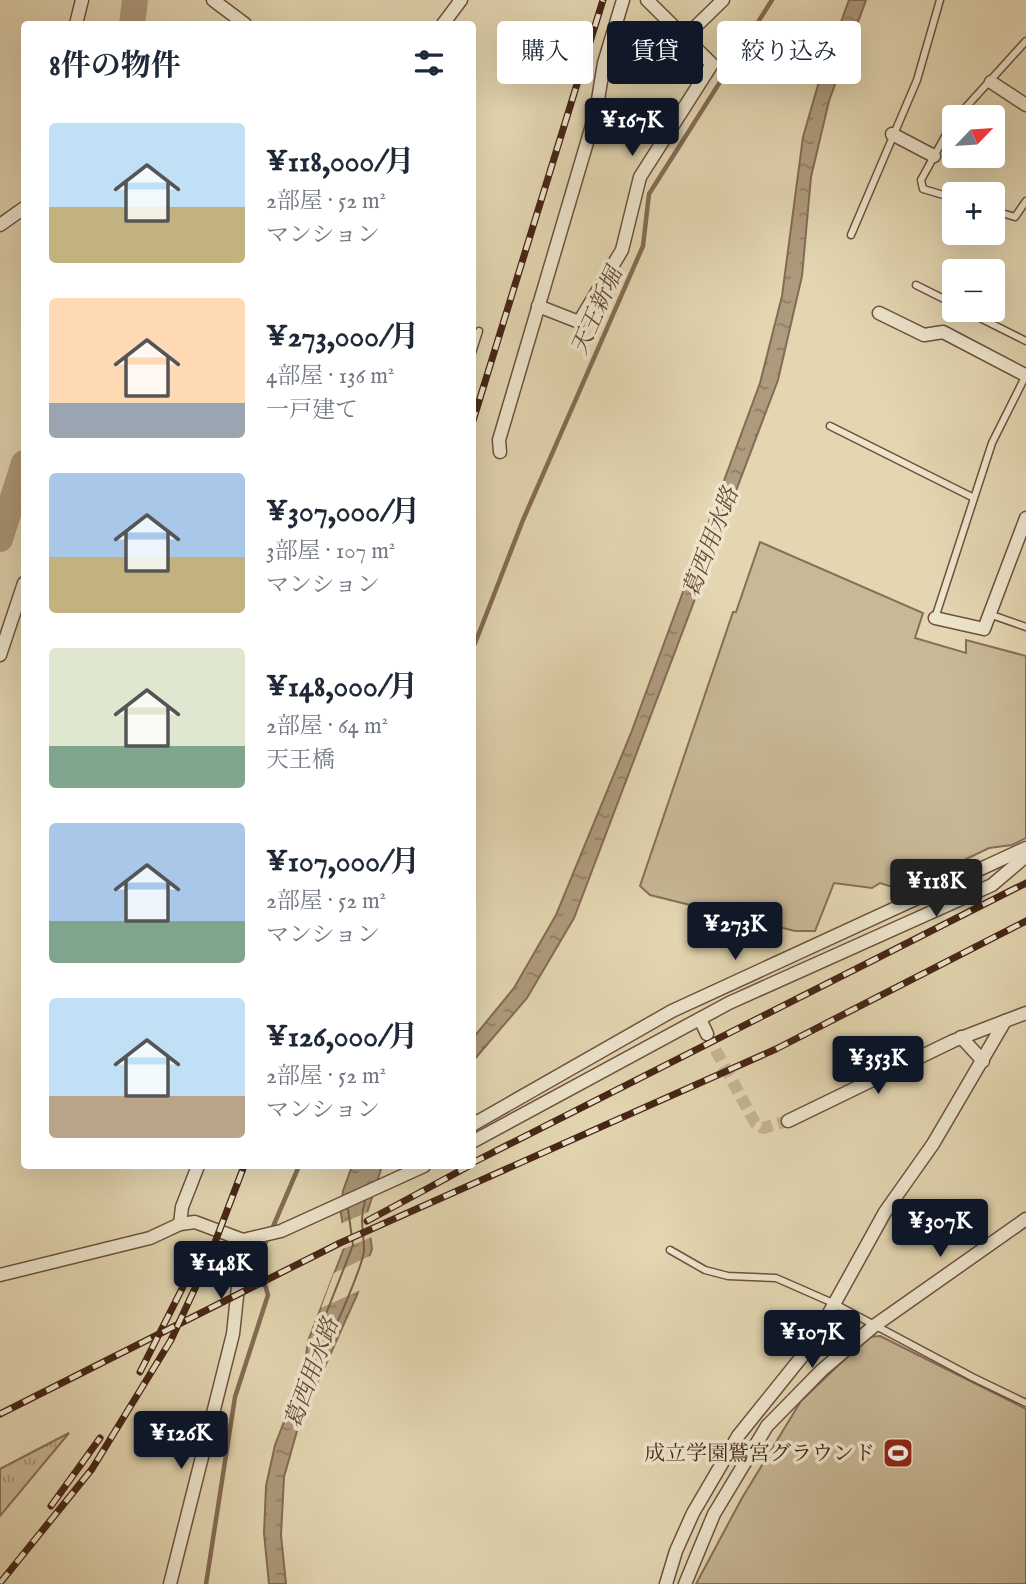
<!DOCTYPE html>
<html lang="ja">
<head>
<meta charset="utf-8">
<style>
	body { margin:0; font-family:"IM FELL English","Noto Serif JP",serif; background:#f6f6f7; color:#1f2937; height:100vh; display:flex; flex-direction:column; font-size:26px; white-space:nowrap }
	* { box-sizing:border-box; margin:0 }
	p { font-size:23px; color:#747a83 }
	.icon { flex:none; width:38px; height:38px; fill:none; stroke:currentColor; stroke-width:2; stroke-linecap:round; stroke-linejoin:round }
	.map { position:relative; flex:1; overflow:hidden }
	.drawer { position:absolute; left:21px; top:21px; width:455px; height:1148px; display:flex; flex-direction:column; background:#fff; border-radius:7px; box-shadow:0 7px 28px #0002 }
	.drawer>* { flex:none }
	.guide { position:absolute; left:497px; top:21px; width:424px; height:63px; display:flex; gap:14px }
	.needle { width:46px; rotate:65deg }
	.buttons { position:absolute; left:942px; top:105px; display:grid; gap:14px }
	.buttons a { display:grid; place-items:center; width:63px; height:63px; border-radius:7px; background:#fff; box-shadow:0 7px 28px #0002; font-size:35px }
	.price { position:absolute; translate:-50% -60px; padding:0 16px; border-radius:7px; background:#111827; color:#fff; font-size:23px; line-height:46px; filter:drop-shadow(0 2px 4px #0008) }
	.price::after { content:''; position:absolute; left:50%; top:42px; width:21px; height:16px; margin-left:-10px; background:inherit; clip-path:polygon(0 0,100% 0,50% 100%) }
	.price.selected { background:#222; color:#fff }
	ul { padding:0; list-style:none }
	li { display:flex; align-items:center; gap:21px; height:175px; padding:0 28px }
	li span { display:grid; place-items:center; flex:none; width:196px; height:140px; border-radius:7px; color:#555 }
	li>.icon { margin-inline-start:auto }
	span .icon { width:84px; height:84px; fill:#fffc; stroke-width:1 }
	li b { font-size:30px }
	h2 { display:flex; justify-content:space-between; align-items:center; height:84px; padding:0 28px; font-size:30px }
	.pill { padding:0 24px; border-radius:7px; background:#fff; box-shadow:0 7px 28px #0002; font-size:24px; line-height:63px }
	.pill.selected { background:#111827; color:#fff }
	.map>svg:first-child { display:block }
</style>
</head>
<body>
<div class="map">
<svg width="1026" height="1584" viewBox="0 0 1026 1584">
	<defs>
		<pattern id="grass-tufts" width="24" height="20" patternUnits="userSpaceOnUse" patternTransform="scale(1.75)"><rect width="24" height="20" fill="#c8b896"/><path d="M3 7l-1-3M5 7V3M7 7l1-3M15 17l-1-3M17 17v-4M19 17l1-3" fill="none" stroke="#a49579"/></pattern>
		<pattern id="water-ripples" width="26" height="14" patternUnits="userSpaceOnUse" patternTransform="scale(1.75)"><rect width="26" height="14" fill="#ae9a7c"/><path d="M2 4q2-2 4 0t4 0M15 11q2-2 4 0t4 0" fill="none" stroke="#8f7d64"/></pattern>
	</defs>
	<rect width="100%" height="100%" fill="#e3d6b1"/>
	<filter id="stains"><feTurbulence type="fractalNoise" baseFrequency=".00286" numOctaves="4"/><feColorMatrix values="0 0 0 0 .2 0 0 0 0 .09 0 0 0 0 .02 0 0 0 .5 -.17"/></filter>
	<radialGradient id="worn" r=".72"><stop offset=".6" stop-color="#630" stop-opacity="0"/><stop offset="1" stop-color="#630" stop-opacity=".3"/></radialGradient>
	<!-- grass -->
	<path fill="url(#grass-tufts)" stroke="#876e56" stroke-width="2" d="M 69,1433 L 0,1516 L 0,1469 Z"/>
	<!-- garden -->
	<g fill="#c8b896" stroke="#876e56" stroke-width="2">
		<path d="M 760,542 L 923,613 L 915,638 L 966,653 L 966,640 L 1026,656 L 1026,838 L 1012,845 L 989,848 L 902,890 L 880,883 L 872,888 L 834,883 L 815,931 L 795,931 L 650,895 L 640,886 L 733,612 L 736,612 Z"/>
		<path d="M 880,1336 L 1026,1409 L 1026,1584 L 696,1584 L 742,1498 L 801,1401 L 868,1337 Z"/>
	</g>
	<!-- water -->
	<g fill="url(#water-ripples)" stroke="#846b53" stroke-width="2">
		<path d="M 849,0 L 866,0 L 829,101 L 811,177 L 802,276 L 778,380 L 574,918 L 527,998 L 473,1061 L 473,1038 L 514,988 L 556,915 L 631,733 L 760,383 L 782,296 L 803,137 L 818,85 Z"/>
		<path d="M 352,1166 L 382,1166 L 367,1213 L 372,1249 L 357,1295 L 299,1424 L 284,1477 L 281,1535 L 286,1584 L 269,1584 L 264,1533 L 266,1486 L 275,1445 L 304,1370 L 308,1341 L 346,1243 L 341,1214 L 343,1191 Z"/>
	</g>
	<!-- pier -->
	<g fill="#e3d6b1">
		<path d="M 370,1211 L 372,1237 L 340,1250 L 340,1224 Z"/>
		<path d="M 374,1254 L 363,1289 L 321,1308 L 334,1273 Z"/>
	</g>
	<g fill="none" stroke-linecap="round" stroke-linejoin="round">
		<!-- shore -->
		<path stroke="#7a6048" stroke-width="2" d="M 348,1209 L 353,1245 L 315,1342 L 312,1361 L 315,1364 C 323,1360 364,1263 364,1250 C 364,1232 359,1219 365,1202"/>
		<!-- stream -->
		<g stroke="#846b53" stroke-width="4.5">
			<path d="M 472,651 L 523,520 L 643,246 L 649,194 L 772,0"/>
			<path d="M 272,1229 L 299,1166"/>
			<path d="M 206,1584 L 235,1397 L 268,1295 L 258,1261 L 268,1237"/>
		</g>
		<!-- river -->
		<g stroke="#ae9a7c" stroke-width="26">
			<path d="M 132,24 L 135,0"/>
			<path d="M 0,539 L 24,463"/>
		</g>
		<!-- street-tunnel -->
		<path stroke="#c4b392" stroke-width="12" stroke-dasharray="12 6" stroke-linecap="butt" d="M 707,1034 L 755,1123 L 763,1128 L 788,1121"/>
		<!-- lane casing -->
		<g stroke="#6d513c" stroke-width="9">
			<g id="lane">
				<path d="M 957,117 L 1026,41"/>
				<path d="M 954,120 L 921,180 L 923,189 L 954,198"/>
				<path d="M 992,210 L 1015,217 L 1026,201"/>
				<path d="M 851,235 L 917,80 L 940,0"/>
				<path d="M 916,285 L 954,304"/>
				<path d="M 964,310 L 1026,341"/>
				<path d="M 472,353 L 479,331"/>
				<path d="M 830,426 L 972,497"/>
				<path d="M 989,614 L 1026,627"/>
				<path d="M 935,618 L 992,443 L 1026,375"/>
				<path d="M 670,1250 L 705,1270 L 728,1276 L 776,1278 L 833,1303 L 972,1377 L 1026,1403"/>
			</g>
		</g>
		<!-- street casing -->
		<g stroke="#6d513c" stroke-width="15">
			<g id="street">
				<path d="M 213,0 L 245,24"/>
				<path d="M 76,24 L 82,0"/>
				<path d="M 443,24 L 461,0"/>
				<path d="M 685,37 L 723,0"/>
				<path d="M 991,82 L 1026,105"/>
				<path d="M 892,134 L 934,156"/>
				<path d="M 0,225 L 24,208"/>
				<path d="M 538,306 L 579,322 L 622,250 L 640,177 L 712,64 L 647,0"/>
				<path d="M 879,313 L 924,335 L 943,332 L 1025,375"/>
				<path d="M 500,452 L 499,440 L 596,112 L 604,63 L 623,0"/>
				<path d="M 935,618 L 984,629 L 1026,518"/>
				<path d="M 0,655 L 24,583"/>
				<path d="M 700,1019 L 707,1034"/>
				<path d="M 961,1037 L 983,1061"/>
				<path d="M 788,1121 L 953,1041 L 1026,1013"/>
				<path d="M 472,1125 L 672,1011 L 1026,848"/>
				<path d="M 472,1142 L 729,1003 L 992,885 L 1026,856"/>
				<path d="M 180,1224 L 182,1207 L 198,1166"/>
				<path d="M 0,1275 L 150,1238 L 180,1224 L 195,1222 L 243,1240 L 281,1231 L 424,1166"/>
				<path d="M 170,1584 L 233,1334 L 243,1240"/>
				<path d="M 666,1584 L 676,1551 L 693,1513 L 738,1436 L 812,1344 L 885,1212 L 933,1144 L 1005,1021"/>
				<path d="M 685,1584 L 714,1514 L 767,1426 L 822,1370 L 874,1326 L 1026,1219"/>
			</g>
		</g>
		<!-- lane -->
		<use href="#lane" stroke="#ede4cc" stroke-width="6"/>
		<!-- street -->
		<use href="#street" stroke="#ede4cc" stroke-width="12"/>
		<!-- rail casing -->
		<g stroke="#462515" stroke-width="7">
			<g id="rail">
				<path d="M 472,424 L 603,0"/>
				<path d="M 472,1163 L 1026,883"/>
				<path d="M 367,1221 L 469,1166"/>
				<path d="M 140,1372 L 195,1263"/>
				<path d="M 0,1414 L 340,1243 L 776,1049 L 1026,921"/>
				<path d="M 51,1506 L 100,1438"/>
				<path d="M 0,1583 L 92,1469 L 171,1340 L 209,1258 L 244,1166"/>
			</g>
		</g>
		<!-- rail -->
		<use href="#rail" stroke="#ede4cc" stroke-width="4.5" stroke-dasharray="13" stroke-linecap="butt"/>
	</g>
	<!-- icons -->
	<defs>
		<g id="stadium-square" transform="scale(1.575)"><rect x="-9" y="-9" width="18" height="18" rx="4" fill="#8f2418" stroke="#ede4cc"/><path d="M0-5a6.5 5 0 1 0 0 10a6.5 5 0 1 0 0-10ZM-3.5-1.8h7v3.6h-7Z" fill="#fff"/></g>
	</defs>
	<g fill-rule="evenodd">
		<use href="#stadium-square" x="898" y="1453"/>
	</g>
	<g text-anchor="middle" stroke-width="7" stroke-linejoin="round" paint-order="stroke">
		<!-- poi labels -->
		<g font-size="21" fill="#462515" stroke="#ede4cc" text-anchor="end">
			<text x="875" y="1460">成立学園鷲宮グラウンド</text>
		</g>
		<!-- water labels -->
		<g font-size="23" font-style="italic" fill="#654834" stroke="#ede4cc">
			<text transform="translate(596 311) rotate(-66)" y="8">天王新堀</text>
			<text transform="translate(710 542) rotate(-69)" y="8">葛西用水路</text>
			<text transform="translate(311 1373) rotate(-70)" y="8">葛西用水路</text>
		</g>
	</g>
	<rect width="100%" height="100%" filter="url(#stains)"/>
	<rect width="100%" height="100%" fill="url(#worn)"/>
</svg>
<div class="buttons">
<a><svg class="needle" viewBox="-14 -14 28 28"><path d="M0-13l5 13h-10z" fill="#e53935"/><path d="M0 13l5-13h-10z" fill="#747a83"/></svg></a>
<a>+</a>
<a>−</a>
</div>
<b class="price" style="left:632px;top:158px">¥167K</b>
<b class="price selected" style="left:936px;top:919px">¥118K</b>
<b class="price" style="left:735px;top:962px">¥273K</b>
<b class="price" style="left:878px;top:1096px">¥353K</b>
<b class="price" style="left:940px;top:1259px">¥307K</b>
<b class="price" style="left:221px;top:1301px">¥148K</b>
<b class="price" style="left:812px;top:1370px">¥107K</b>
<b class="price" style="left:181px;top:1471px">¥126K</b>
<div class="guide">
<a class="pill">購入</a>
<a class="pill selected">賃貸</a>
<a class="pill">絞り込み</a>
</div>
<section class="drawer">
<h2>8件の物件<svg class="icon" aria-label="filters" viewBox="0 0 24 24"><path d="M4 7h16M4 17h16"/><circle cx="9" cy="7" r="2"/><circle cx="15" cy="17" r="2"/></svg></h2>
<ul>
<li><span style="background:linear-gradient(#bfe0f5 60%,#c2b280 0)"><svg class="icon" aria-label="home" viewBox="0 0 24 24"><path d="M3 11l9-7 9 7M6 9v11h12V9"/></svg></span><div><b>¥118,000/月</b><p>2部屋 · 52 m²</p><p>マンション</p></div></li>
<li><span style="background:linear-gradient(#ffd9b3 75%,#9aa5b1 0)"><svg class="icon" aria-label="home" viewBox="0 0 24 24"><path d="M3 11l9-7 9 7M6 9v11h12V9"/></svg></span><div><b>¥273,000/月</b><p>4部屋 · 136 m²</p><p>一戸建て</p></div></li>
<li><span style="background:linear-gradient(#a9c7e8 60%,#c2b280 0)"><svg class="icon" aria-label="home" viewBox="0 0 24 24"><path d="M3 11l9-7 9 7M6 9v11h12V9"/></svg></span><div><b>¥307,000/月</b><p>3部屋 · 107 m²</p><p>マンション</p></div></li>
<li><span style="background:linear-gradient(#dfe7d0 70%,#7fa58c 0)"><svg class="icon" aria-label="home" viewBox="0 0 24 24"><path d="M3 11l9-7 9 7M6 9v11h12V9"/></svg></span><div><b>¥148,000/月</b><p>2部屋 · 64 m²</p><p>天王橋</p></div></li>
<li><span style="background:linear-gradient(#a9c7e8 70%,#7fa58c 0)"><svg class="icon" aria-label="home" viewBox="0 0 24 24"><path d="M3 11l9-7 9 7M6 9v11h12V9"/></svg></span><div><b>¥107,000/月</b><p>2部屋 · 52 m²</p><p>マンション</p></div></li>
<li><span style="background:linear-gradient(#bfe0f5 70%,#b9a48a 0)"><svg class="icon" aria-label="home" viewBox="0 0 24 24"><path d="M3 11l9-7 9 7M6 9v11h12V9"/></svg></span><div><b>¥126,000/月</b><p>2部屋 · 52 m²</p><p>マンション</p></div></li>
</ul>
</section>
</div>
</body>
</html>
